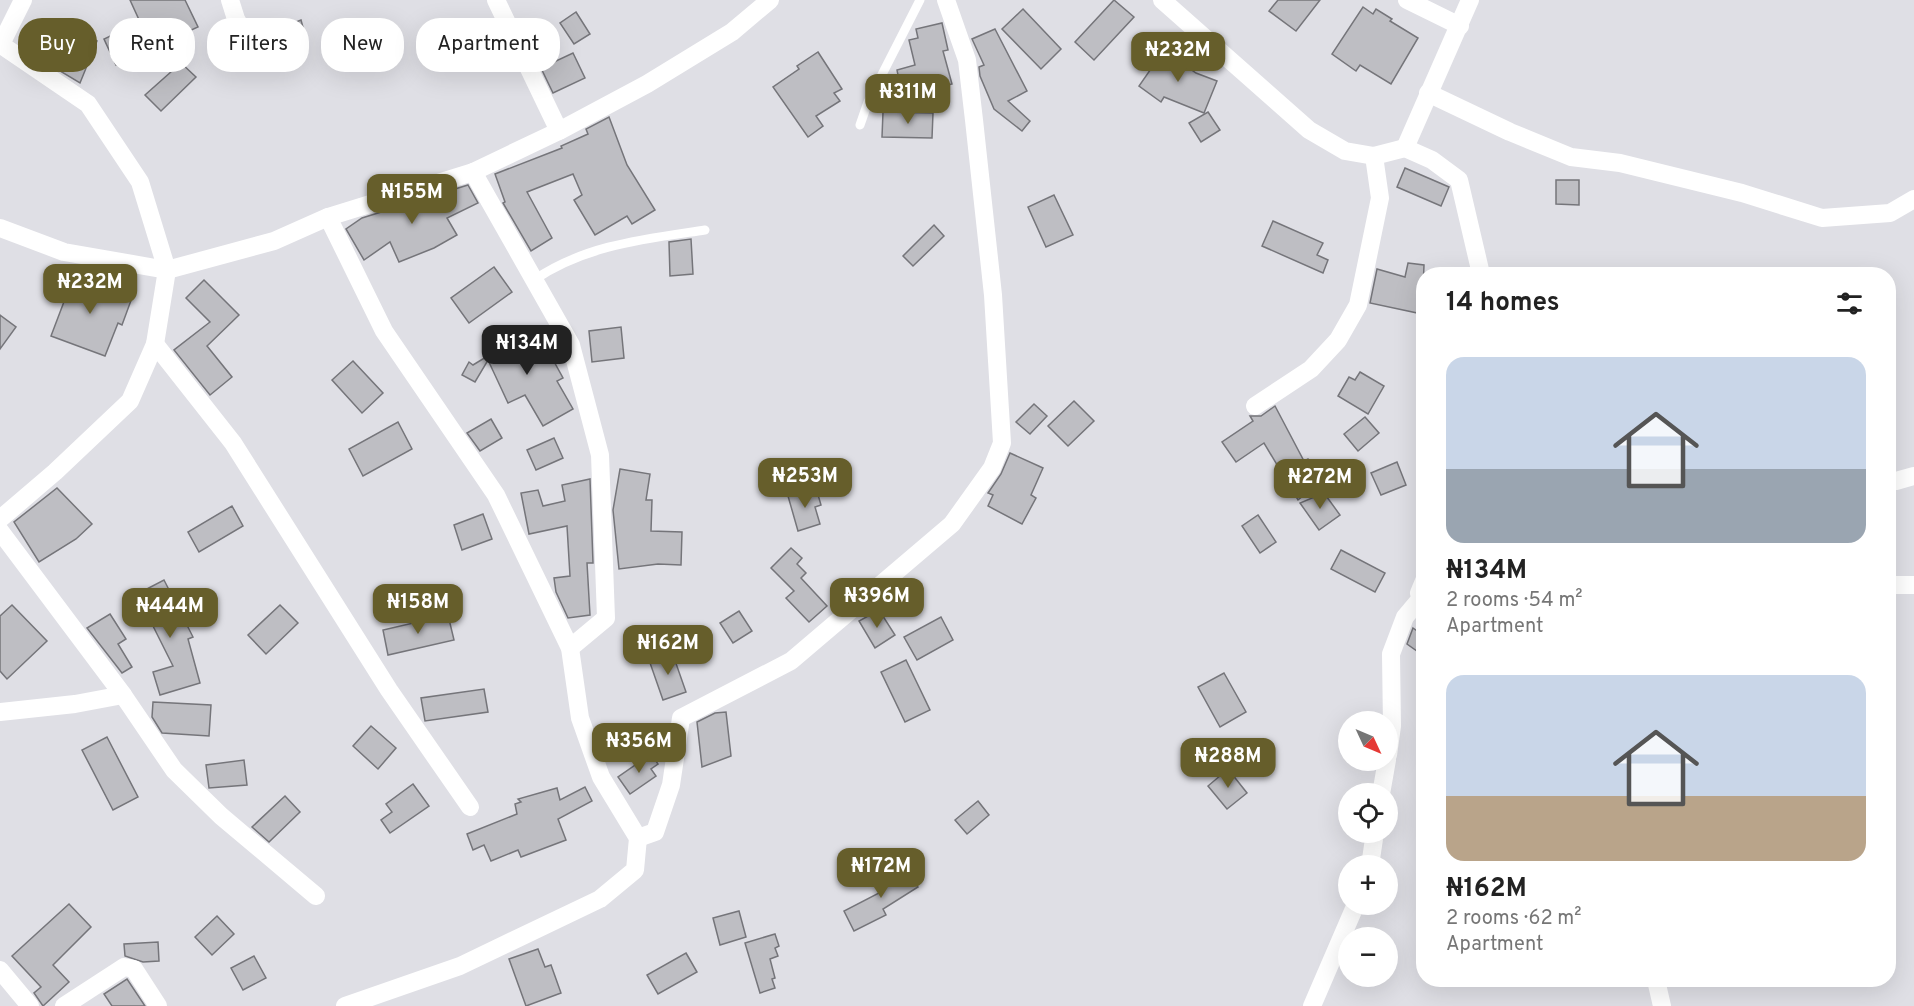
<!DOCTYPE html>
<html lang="en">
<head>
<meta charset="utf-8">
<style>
	body { margin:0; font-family:Overpass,sans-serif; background:#f6f6f6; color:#222; height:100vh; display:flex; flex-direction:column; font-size:22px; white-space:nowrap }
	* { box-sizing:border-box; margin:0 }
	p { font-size:20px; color:#767676 }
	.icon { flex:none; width:33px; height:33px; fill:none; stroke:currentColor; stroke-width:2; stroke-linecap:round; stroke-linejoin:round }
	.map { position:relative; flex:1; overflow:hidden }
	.side { position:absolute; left:1416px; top:267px; width:480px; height:720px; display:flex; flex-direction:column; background:#fff; border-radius:24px; box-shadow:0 6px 24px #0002 }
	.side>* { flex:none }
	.top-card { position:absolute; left:18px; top:18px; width:570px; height:54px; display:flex; gap:12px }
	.needle { width:39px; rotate:134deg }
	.buttons { position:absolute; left:1338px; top:711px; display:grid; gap:12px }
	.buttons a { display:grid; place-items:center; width:60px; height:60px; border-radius:50%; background:#fff; box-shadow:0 6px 24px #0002; font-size:30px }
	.price { position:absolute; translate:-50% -51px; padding:0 14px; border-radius:12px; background:#665e2b; color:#fff; font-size:20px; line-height:39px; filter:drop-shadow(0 2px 3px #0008) }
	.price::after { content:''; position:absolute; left:50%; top:36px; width:18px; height:14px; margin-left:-9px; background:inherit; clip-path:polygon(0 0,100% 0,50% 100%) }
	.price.current { background:#222; color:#fff }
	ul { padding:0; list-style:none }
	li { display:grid; align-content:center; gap:12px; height:318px; padding:0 30px }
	li span { display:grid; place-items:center; height:186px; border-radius:18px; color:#555 }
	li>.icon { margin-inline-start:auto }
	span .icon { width:108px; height:108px; fill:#fffc; stroke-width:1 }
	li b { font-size:26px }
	h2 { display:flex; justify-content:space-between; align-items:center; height:72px; padding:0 30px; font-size:26px }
	.tag { padding:0 21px; border-radius:24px; background:#fff; box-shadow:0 6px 24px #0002; font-size:21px; line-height:54px }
	.tag.current { background:#665e2b; color:#fff }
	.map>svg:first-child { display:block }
</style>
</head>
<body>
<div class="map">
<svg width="1914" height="1006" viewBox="0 0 1914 1006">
	<rect width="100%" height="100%" fill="#dfdfe5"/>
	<!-- building -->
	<g fill="#bebec3" stroke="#75757a" stroke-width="1.5">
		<path d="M 130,0 L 185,0 L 198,27 L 116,65 L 104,39 L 140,22 Z"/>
		<path d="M 1114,0 L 1134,17 L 1094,60 L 1075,42 Z"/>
		<path d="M 1278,0 L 1320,0 L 1296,31 L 1269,11 Z"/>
		<path d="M 1363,7 L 1373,14 L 1376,9 L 1392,19 L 1390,21 L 1418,38 L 1391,84 L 1360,65 L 1356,71 L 1332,54 Z"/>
		<path d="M 1023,9 L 1061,49 L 1041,69 L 1002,29 Z"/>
		<path d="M 576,12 L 590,34 L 574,44 L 560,23 Z"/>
		<path d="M 301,20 L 308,46 L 270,56 L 266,34 Z"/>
		<path d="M 942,23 L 948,50 L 943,51 L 952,84 L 891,100 L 887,84 L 899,80 L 897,70 L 915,65 L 909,40 L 918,38 L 916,29 Z"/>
		<path d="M 995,29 L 1027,91 L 1008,101 L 1030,121 L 1022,131 L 994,109 L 980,76 L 979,67 L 984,65 L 972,39 Z"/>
		<path d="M 70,30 L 97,41 L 80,83 L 55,68 Z"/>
		<path d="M 1164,50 L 1196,73 L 1217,81 L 1204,113 L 1164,97 L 1161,102 L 1139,86 Z"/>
		<path d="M 818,52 L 842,89 L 834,93 L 840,101 L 816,116 L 823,126 L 808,137 L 773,87 L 799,69 L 797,66 Z"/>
		<path d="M 573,53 L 585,78 L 553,93 L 541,68 Z"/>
		<path d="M 181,63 L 196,77 L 161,111 L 145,95 Z"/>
		<path d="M 883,112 L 933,113 L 932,138 L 882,137 Z"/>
		<path d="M 1208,112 L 1220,130 L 1201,142 L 1189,123 Z"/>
		<path d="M 609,117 L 627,165 L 655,210 L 632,224 L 627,216 L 595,235 L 574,200 L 582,195 L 573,174 L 527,192 L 552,238 L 531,251 L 503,203 L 505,202 L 495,174 L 562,148 L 561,146 L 588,134 L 586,129 Z"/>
		<path d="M 1405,168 L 1449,187 L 1441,206 L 1397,187 Z"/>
		<path d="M 1556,180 L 1579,180 L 1579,205 L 1556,204 Z"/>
		<path d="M 468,185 L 478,203 L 447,218 L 457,235 L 434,248 L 399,262 L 390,242 L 364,260 L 346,229 L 362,218 Z"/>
		<path d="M 1054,195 L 1073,235 L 1046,247 L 1028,207 Z"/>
		<path d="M 1273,221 L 1323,243 L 1317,255 L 1328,260 L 1323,273 L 1262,246 Z"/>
		<path d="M 934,225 L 944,236 L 913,266 L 903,256 Z"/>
		<path d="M 691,239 L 693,274 L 670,276 L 669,242 Z"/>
		<path d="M 1408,263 L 1424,265 L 1422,314 L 1370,303 L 1377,269 L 1405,277 Z"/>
		<path d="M 494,267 L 512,292 L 469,323 L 451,298 Z"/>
		<path d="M 73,273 L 106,291 L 108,286 L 133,295 L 122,325 L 118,323 L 105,356 L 51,336 L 65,299 L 60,296 Z"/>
		<path d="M 204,280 L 239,315 L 207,346 L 232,377 L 210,395 L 174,350 L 210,322 L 186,298 Z"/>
		<path d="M 0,315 L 16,327 L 0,349 Z"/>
		<path d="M 535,327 L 563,378 L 557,381 L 573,409 L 543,426 L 525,395 L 508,403 L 488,360 L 475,382 L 462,375 L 469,362 L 473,365 Z"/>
		<path d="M 621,327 L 624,358 L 592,362 L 589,331 Z"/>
		<path d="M 353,361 L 383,393 L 362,413 L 332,380 Z"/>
		<path d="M 1360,372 L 1384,386 L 1368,414 L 1338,396 L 1349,377 L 1355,380 Z"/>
		<path d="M 1074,401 L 1094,421 L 1068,446 L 1048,426 Z"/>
		<path d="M 1034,404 L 1047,416 L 1030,434 L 1016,422 Z"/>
		<path d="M 1275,406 L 1304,461 L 1308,459 L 1319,478 L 1315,481 L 1318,484 L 1298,500 L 1264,443 L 1236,462 L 1222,442 L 1253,421 L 1250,416 L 1261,416 Z"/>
		<path d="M 1365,417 L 1379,433 L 1358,451 L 1344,434 Z"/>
		<path d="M 491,419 L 502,438 L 480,451 L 467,433 Z"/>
		<path d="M 398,422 L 412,449 L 363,476 L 349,449 Z"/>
		<path d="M 554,438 L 563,458 L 536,470 L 527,450 Z"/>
		<path d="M 1010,453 L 1043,468 L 1031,495 L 1036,498 L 1022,524 L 988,506 L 993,495 L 988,493 L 1001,474 Z"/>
		<path d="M 1397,462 L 1406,485 L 1381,495 L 1371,473 Z"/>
		<path d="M 620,469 L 650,474 L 646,500 L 652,500 L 651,531 L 682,532 L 681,565 L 658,564 L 619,569 L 613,510 Z"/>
		<path d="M 590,479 L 593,563 L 587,563 L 590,615 L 568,618 L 556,592 L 554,578 L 570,576 L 567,526 L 529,534 L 521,493 L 538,490 L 543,506 L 565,501 L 562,485 Z"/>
		<path d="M 57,488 L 92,524 L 76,539 L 39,562 L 14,522 Z"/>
		<path d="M 816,488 L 821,505 L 815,507 L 820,524 L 798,531 L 788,496 Z"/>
		<path d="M 1324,493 L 1340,515 L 1319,530 L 1300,503 Z"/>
		<path d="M 232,506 L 243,526 L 199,552 L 188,532 Z"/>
		<path d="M 483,514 L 492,539 L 462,550 L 454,525 Z"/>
		<path d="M 1258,515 L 1276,542 L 1260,553 L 1242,526 Z"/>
		<path d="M 791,548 L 802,558 L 797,564 L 806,573 L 801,578 L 827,606 L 809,622 L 786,598 L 794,591 L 771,568 Z"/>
		<path d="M 1341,550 L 1385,573 L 1375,592 L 1331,569 Z"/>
		<path d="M 164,580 L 193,637 L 188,639 L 200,683 L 160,695 L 153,672 L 173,666 L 137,594 Z"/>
		<path d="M 12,605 L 47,641 L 7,679 L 0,671 L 0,616 Z"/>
		<path d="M 280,605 L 298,623 L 266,654 L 248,635 Z"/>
		<path d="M 879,610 L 895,635 L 875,648 L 859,621 Z"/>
		<path d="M 739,611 L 752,631 L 733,643 L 720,623 Z"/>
		<path d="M 110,614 L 126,639 L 118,644 L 132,667 L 122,673 L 87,628 Z"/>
		<path d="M 448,615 L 454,640 L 388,655 L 383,630 Z"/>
		<path d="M 941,617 L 953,640 L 917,660 L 904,637 Z"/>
		<path d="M 1413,628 L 1424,636 L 1424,656 L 1407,644 Z"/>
		<path d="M 672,652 L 686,692 L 663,700 L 649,660 Z"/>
		<path d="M 906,660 L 930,710 L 905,722 L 881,672 Z"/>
		<path d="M 1224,673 L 1246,712 L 1220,727 L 1198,687 Z"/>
		<path d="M 484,689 L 488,712 L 425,721 L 421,698 Z"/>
		<path d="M 153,702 L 211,705 L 209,736 L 162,733 L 152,717 Z"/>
		<path d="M 726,712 L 731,756 L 702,767 L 697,722 L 715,713 Z"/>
		<path d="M 371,726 L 396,748 L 378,769 L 353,746 Z"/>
		<path d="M 107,737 L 138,797 L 113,810 L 82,750 Z"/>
		<path d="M 651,754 L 658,764 L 651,769 L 656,776 L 630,794 L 618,777 Z"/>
		<path d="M 244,760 L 247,785 L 209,788 L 206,765 Z"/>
		<path d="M 1228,769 L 1247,793 L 1227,809 L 1208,786 Z"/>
		<path d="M 413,784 L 429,806 L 390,833 L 381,820 L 392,812 L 386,804 Z"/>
		<path d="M 585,787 L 592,801 L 558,819 L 566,840 L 521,857 L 518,850 L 491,861 L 484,845 L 473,850 L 467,834 L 517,814 L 515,804 L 521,802 L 518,799 L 557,788 L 560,800 Z"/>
		<path d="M 285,796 L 300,812 L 269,842 L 252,827 Z"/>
		<path d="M 978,801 L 989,815 L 967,834 L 955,820 Z"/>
		<path d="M 904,866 L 918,887 L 883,909 L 886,915 L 854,931 L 844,911 L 881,892 L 876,883 Z"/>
		<path d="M 69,904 L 91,927 L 53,965 L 69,982 L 43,1006 L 34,993 L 41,987 L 12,956 Z"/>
		<path d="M 739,911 L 746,937 L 720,945 L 713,918 Z"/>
		<path d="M 217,916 L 234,934 L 212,955 L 195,937 Z"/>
		<path d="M 775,934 L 779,946 L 775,948 L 778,956 L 770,959 L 775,978 L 772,979 L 775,988 L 760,993 L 745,943 Z"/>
		<path d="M 158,942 L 159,961 L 143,962 L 125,956 L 124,944 Z"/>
		<path d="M 538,949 L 545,967 L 551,965 L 561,993 L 526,1006 L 509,959 Z"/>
		<path d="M 686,953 L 697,972 L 658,994 L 647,975 Z"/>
		<path d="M 254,956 L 266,978 L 243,990 L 231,968 Z"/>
		<path d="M 127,979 L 145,1006 L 112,1006 L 104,994 Z"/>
	</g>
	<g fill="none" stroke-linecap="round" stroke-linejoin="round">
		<!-- service -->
		<g stroke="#fff" stroke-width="9">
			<path d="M 860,125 L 868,102 L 920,0"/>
			<path d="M 534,280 C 585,245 645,239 705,230"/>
		</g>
		<!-- minor -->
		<g stroke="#fff" stroke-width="18">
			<path d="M 230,0 L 236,19 L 253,48"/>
			<path d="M 496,0 L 559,131"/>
			<path d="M 1162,0 L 1309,130 L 1345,151 L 1374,156 L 1405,148 L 1432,160 L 1459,180 L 1481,274"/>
			<path d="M 1407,0 L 1460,26"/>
			<path d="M 0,44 L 88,104 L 140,182 L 167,270 L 155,344 L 130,401 L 55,472 L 0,519"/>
			<path d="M 1,44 L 23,0"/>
			<path d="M 1428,93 L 1510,132 L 1571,157 L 1620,163 L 1742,193 L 1822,218 L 1890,213 L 1914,199"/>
			<path d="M 1405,148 L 1470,0"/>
			<path d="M 473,172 L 571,345 L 600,455 L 606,618 L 570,648"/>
			<path d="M 328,217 L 384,331 L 496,495 L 570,648 L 580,718 L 601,777 L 638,838 L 635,870 L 600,899 L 460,966 L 345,1006"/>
			<path d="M 0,228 L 64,252 L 167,270 L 274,241 L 328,217 L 473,172 L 559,131 L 647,84 L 732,32 L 770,0"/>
			<path d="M 155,344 L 233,443 L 389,690 L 470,807"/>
			<path d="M 1255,406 L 1311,369 L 1338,340 L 1358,305 L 1380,198 L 1374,156"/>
			<path d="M 1896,481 L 1914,476"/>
			<path d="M 0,531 L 123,695 L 174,770 L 221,816 L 316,896"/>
			<path d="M 1424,581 L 1419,593 L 1424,600"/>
			<path d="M 1888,585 L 1914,585"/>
			<path d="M 0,712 L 75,704 L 123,695"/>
			<path d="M 1388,755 L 1392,726 L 1391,654 L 1405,617 L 1421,598"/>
			<path d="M 1381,794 L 1387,760"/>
			<path d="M 638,838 L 655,832 L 671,785 L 681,718 L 791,661 L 952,524 L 992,468 L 1002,443 L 993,295 L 974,120 L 967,60 L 946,0"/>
			<path d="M 1370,866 L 1375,832"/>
			<path d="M 0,970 L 30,1006"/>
			<path d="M 1656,980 L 1662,1006"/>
			<path d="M 64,1006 L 124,967 L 134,969 L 158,1006"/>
			<path d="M 1312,1006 L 1356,904"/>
		</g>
	</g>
</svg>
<div class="buttons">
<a><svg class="needle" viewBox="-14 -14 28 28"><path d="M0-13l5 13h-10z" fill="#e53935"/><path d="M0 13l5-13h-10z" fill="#767676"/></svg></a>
<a><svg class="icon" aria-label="locate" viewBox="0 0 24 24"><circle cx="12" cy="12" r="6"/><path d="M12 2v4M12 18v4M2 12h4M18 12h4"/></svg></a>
<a>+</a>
<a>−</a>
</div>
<b class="price" style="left:1178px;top:83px">₦232M</b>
<b class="price" style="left:908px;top:125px">₦311M</b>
<b class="price" style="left:412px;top:225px">₦155M</b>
<b class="price" style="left:90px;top:315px">₦232M</b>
<b class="price current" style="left:527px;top:376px">₦134M</b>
<b class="price" style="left:805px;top:509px">₦253M</b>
<b class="price" style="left:1320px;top:510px">₦272M</b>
<b class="price" style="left:877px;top:629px">₦396M</b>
<b class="price" style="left:418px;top:635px">₦158M</b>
<b class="price" style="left:170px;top:639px">₦444M</b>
<b class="price" style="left:668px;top:676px">₦162M</b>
<b class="price" style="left:639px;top:774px">₦356M</b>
<b class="price" style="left:1228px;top:789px">₦288M</b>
<b class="price" style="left:881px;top:899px">₦172M</b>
<div class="top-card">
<a class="tag current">Buy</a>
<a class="tag">Rent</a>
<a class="tag">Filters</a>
<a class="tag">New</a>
<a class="tag">Apartment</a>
</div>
<section class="side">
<h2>14 homes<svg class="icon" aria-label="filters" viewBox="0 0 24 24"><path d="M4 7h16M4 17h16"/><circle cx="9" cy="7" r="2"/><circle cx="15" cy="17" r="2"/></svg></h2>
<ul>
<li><span style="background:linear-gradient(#c9d6e8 60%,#9aa5b1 0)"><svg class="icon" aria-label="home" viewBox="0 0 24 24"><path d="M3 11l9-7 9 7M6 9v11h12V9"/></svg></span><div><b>₦134M</b><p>2 rooms · 54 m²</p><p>Apartment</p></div></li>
<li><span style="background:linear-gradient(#c9d6e8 65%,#b9a48a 0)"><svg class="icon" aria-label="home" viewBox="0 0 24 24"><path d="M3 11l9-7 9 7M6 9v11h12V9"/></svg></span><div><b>₦162M</b><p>2 rooms · 62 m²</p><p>Apartment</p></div></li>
</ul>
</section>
</div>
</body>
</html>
